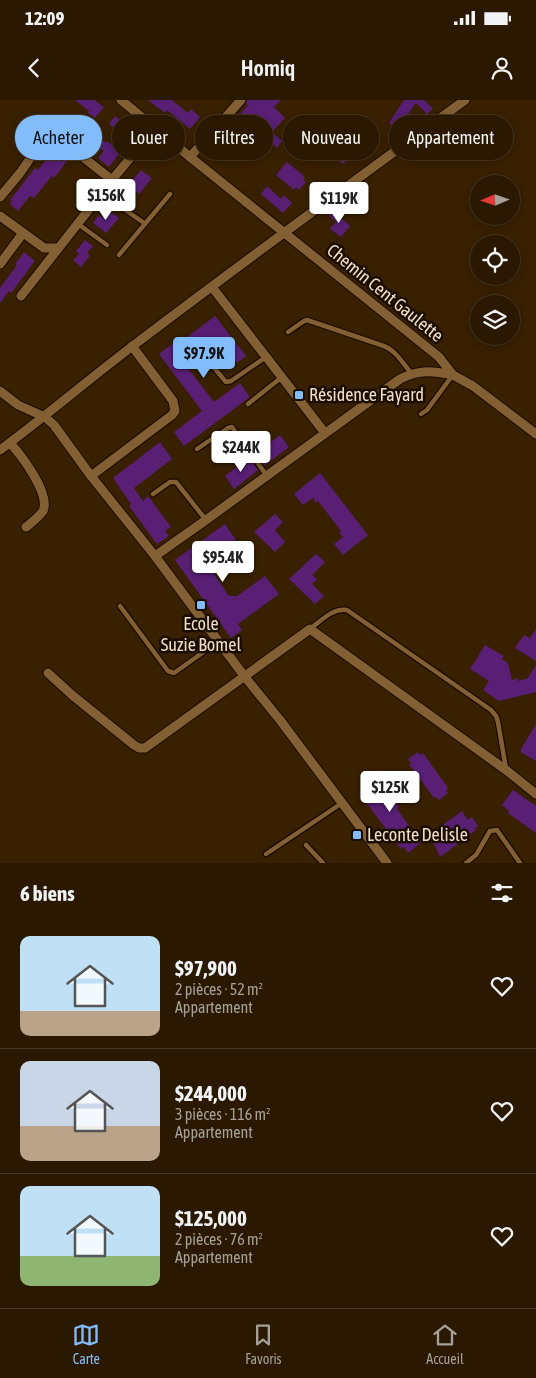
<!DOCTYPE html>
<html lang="fr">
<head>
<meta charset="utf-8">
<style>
	body { margin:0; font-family:"Asap Condensed",sans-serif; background:#36250f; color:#f1f3f6; height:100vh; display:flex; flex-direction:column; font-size:19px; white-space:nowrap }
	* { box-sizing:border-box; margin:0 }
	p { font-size:16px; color:#a5a099 }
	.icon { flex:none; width:28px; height:28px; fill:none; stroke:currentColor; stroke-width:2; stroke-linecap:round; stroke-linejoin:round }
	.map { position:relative; height:763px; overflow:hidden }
	.panel { display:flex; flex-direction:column; background:#2a1800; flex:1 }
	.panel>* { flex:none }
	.banner { position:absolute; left:15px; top:15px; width:506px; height:45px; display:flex; gap:10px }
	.needle { width:32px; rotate:268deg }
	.buttons { position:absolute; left:470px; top:75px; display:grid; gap:10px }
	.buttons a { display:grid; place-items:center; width:50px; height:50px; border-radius:50%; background:#2a1800; box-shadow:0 2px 8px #0003,0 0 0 1px #463722; font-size:25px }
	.price { position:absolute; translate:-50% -42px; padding:0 11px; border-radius:5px; background:#fff; color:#222; font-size:16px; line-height:32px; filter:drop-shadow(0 1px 2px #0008) }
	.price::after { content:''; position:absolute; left:50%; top:30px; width:15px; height:11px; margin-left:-8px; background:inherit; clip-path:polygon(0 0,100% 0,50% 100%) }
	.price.on { background:#83bcfb; color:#111 }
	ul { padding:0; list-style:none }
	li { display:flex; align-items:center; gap:15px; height:125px; padding:0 20px }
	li+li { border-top:1px solid #463722 }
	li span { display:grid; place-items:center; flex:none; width:140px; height:100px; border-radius:10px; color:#555 }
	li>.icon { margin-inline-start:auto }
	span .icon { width:60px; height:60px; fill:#fffc; stroke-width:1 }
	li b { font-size:21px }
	h2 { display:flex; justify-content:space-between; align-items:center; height:60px; padding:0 20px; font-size:21px }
	.pill { padding:0 18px; border-radius:22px; background:#2a1800; box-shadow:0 2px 8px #0003,0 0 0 1px #463722; font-size:18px; line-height:45px }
	.pill.on { background:#83bcfb; color:#111 }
	.status { display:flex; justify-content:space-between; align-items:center; height:35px; padding:0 25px; background:#2a1800; direction:ltr }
	.status svg { height:14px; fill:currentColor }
	header { display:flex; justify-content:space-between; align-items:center; height:65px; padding:0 20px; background:#2a1800; font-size:22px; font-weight:600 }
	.tabs { display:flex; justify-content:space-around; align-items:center; height:70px; border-top:1px solid #463722; background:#2a1800; font-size:14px; color:#a5a099 }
	.tabs a { display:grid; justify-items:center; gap:2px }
	.tabs .on { color:#83bcfb }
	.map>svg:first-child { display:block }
</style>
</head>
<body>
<div class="status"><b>12:09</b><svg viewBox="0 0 49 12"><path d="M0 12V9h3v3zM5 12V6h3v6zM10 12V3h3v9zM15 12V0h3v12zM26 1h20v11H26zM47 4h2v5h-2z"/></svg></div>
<header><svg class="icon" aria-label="back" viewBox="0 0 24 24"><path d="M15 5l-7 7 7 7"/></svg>Homiq<svg class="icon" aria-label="person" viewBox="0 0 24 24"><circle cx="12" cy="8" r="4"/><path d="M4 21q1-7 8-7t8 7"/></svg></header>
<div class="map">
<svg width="536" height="763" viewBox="0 0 536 763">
	<rect width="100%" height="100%" fill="#382000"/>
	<!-- building -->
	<g fill="#581f75">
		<path d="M 75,0 L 94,0 L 104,7 L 95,18 L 88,13 L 89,11 Z"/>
		<path d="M 148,0 L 172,0 L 188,13 L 191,9 L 200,17 L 190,29 L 167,10 L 165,13 Z"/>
		<path d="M 247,0 L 281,0 L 274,7 L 285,18 L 272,32 L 282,41 L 277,48 L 273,44 L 263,56 L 243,37 L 242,38 L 236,34 L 222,50 L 227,54 L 221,61 L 208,50 L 248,5 L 246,3 Z"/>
		<path d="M 404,0 L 424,0 L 433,9 L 427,14 L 416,3 L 406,17 L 400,21 L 404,26 L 398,31 L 389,23 Z"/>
		<path d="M 330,14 L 341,18 L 324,59 L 316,54 L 330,32 L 324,29 Z"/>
		<path d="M 66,16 L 89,34 L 92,32 L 106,43 L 107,41 L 113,46 L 122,34 L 109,24 L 115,16 L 128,27 L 133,20 L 140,26 L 109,67 L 98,58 L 104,51 L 90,41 L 87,45 L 80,39 L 76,44 L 68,38 L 71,34 L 60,24 Z"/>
		<path d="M 358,25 L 376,38 L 368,45 L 365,43 L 343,64 L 332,55 L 337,50 L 341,52 L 352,39 L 349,36 Z"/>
		<path d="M 55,48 L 58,50 L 61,48 L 71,56 L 54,78 L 52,76 L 34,98 L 30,96 L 18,111 L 10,104 L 12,101 L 10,100 L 35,68 L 38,70 Z"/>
		<path d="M 287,62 L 305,77 L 303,79 L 306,82 L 299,90 L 296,87 L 294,90 L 276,75 Z"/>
		<path d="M 141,70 L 152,78 L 139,94 L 136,91 L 128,103 L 119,96 Z"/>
		<path d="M 267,86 L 281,99 L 284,95 L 292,103 L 283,113 L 261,94 Z"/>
		<path d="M 335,109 L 342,115 L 340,117 L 350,126 L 341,137 L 330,129 L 336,122 L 329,116 Z"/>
		<path d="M 108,110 L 119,118 L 106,133 L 93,123 L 99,115 L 102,118 Z"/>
		<path d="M 85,140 L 93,146 L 87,153 L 90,156 L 81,167 L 73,160 L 79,154 L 76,151 Z"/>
		<path d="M 24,152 L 35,161 L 11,193 L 9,191 L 0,203 L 0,188 L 17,165 L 15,164 Z"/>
		<path d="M 215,216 L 246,256 L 237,263 L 226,249 L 222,252 L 211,237 L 180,258 L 214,302 L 240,283 L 250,297 L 184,346 L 174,332 L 202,311 L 159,254 L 180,238 L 182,241 Z"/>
		<path d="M 280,335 L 289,347 L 264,366 L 256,353 Z"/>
		<path d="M 160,342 L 172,359 L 134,388 L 143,401 L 148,396 L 171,427 L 165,431 L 169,436 L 157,444 L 129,406 L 131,404 L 113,378 Z"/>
		<path d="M 249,358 L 258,370 L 234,389 L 225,376 Z"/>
		<path d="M 320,373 L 368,435 L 343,455 L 334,444 L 343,437 L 339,432 L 341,431 L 318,401 L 316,403 L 313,398 L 303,405 L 294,394 Z"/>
		<path d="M 275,414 L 283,422 L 275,430 L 285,442 L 275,452 L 254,432 Z"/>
		<path d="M 225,424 L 236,440 L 210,459 L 210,468 L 229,496 L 237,496 L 265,476 L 279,494 L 238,524 L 242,530 L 231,538 L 175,460 Z"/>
		<path d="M 316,454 L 325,462 L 312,475 L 317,479 L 312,484 L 324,496 L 315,504 L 289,479 Z"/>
		<path d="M 536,529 L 536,561 L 515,548 L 524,535 L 530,538 Z"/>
		<path d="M 485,545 L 504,556 L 502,559 L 508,563 L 512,580 L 517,578 L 518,581 L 528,578 L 536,565 L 536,592 L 499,601 L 483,590 L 489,581 L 470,569 Z"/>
		<path d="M 536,624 L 536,661 L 521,652 L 521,649 Z"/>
		<path d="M 418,652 L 420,655 L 423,653 L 448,688 L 446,690 L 448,693 L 439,700 L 436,697 L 434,698 L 409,664 L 411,663 L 408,659 Z"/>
		<path d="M 383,670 L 393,684 L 386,689 L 399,707 L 397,709 L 412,730 L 415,728 L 424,740 L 408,753 L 404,747 L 401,749 L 359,693 L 375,681 L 374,680 Z"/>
		<path d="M 513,690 L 536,706 L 536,733 L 508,713 L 509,711 L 502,705 Z"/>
		<path d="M 462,711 L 468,720 L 472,717 L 478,726 L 475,729 L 476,730 L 440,757 L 435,746 L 428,736 Z"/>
	</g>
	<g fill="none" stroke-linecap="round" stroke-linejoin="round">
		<!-- service casing -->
		<g stroke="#1b0b00" stroke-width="7">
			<g id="service">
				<path d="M 101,93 L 144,123"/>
				<path d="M 78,124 L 107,145"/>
				<path d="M 119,155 L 170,94"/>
				<path d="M 288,232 L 304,221 L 307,220 L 381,245 C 395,249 402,262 411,273"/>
				<path d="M 206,258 L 226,282 L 231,281 L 266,257"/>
				<path d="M 248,304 L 282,277"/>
				<path d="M 421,314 L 427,310 L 452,276"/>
				<path d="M 197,349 L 228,328 L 232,327 L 267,376"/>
				<path d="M 153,394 L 170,382 L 176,382 L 206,420"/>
				<path d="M 120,506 L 168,571 L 174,573 L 219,541"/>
				<path d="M 310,529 C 321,521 332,508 347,510 L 491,610 L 496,616 L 498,622 L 506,669"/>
				<path d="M 306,745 L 323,763"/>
				<path d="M 266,754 L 342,703"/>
				<path d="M 466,763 L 476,755 L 490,731 L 497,730 L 520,763"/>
			</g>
		</g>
		<!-- minor casing -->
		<g stroke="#1b0b00" stroke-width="11">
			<g id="minor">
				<path d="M 121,0 L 190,57 L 439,257 L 453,275 L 473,286 L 536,334"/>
				<path d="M 190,57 L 241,0"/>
				<path d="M 0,97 L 20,73 L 43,40 L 60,39 L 112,80"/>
				<path d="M 0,116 L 44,148 L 58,148"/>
				<path d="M 0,164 L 23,133"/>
				<path d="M 212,187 L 325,333"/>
				<path d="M 21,196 L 112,80 L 155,28"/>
				<path d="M 0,291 L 18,305 L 45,317 L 54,325 L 91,376 L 155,456 L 245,577 L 280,620 L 387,763"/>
				<path d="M 10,343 C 21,355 51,394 43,411 C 39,417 32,422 26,427"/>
				<path d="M 0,350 C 46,316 89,279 134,245 C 243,162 354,81 465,0"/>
				<path d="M 91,376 L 172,315 L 175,311 L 173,301 L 132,246"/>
				<path d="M 155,456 L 206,420 L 400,279 C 420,269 433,271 453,275"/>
				<path d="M 48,573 L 72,595 L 134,645 L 139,648 L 145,648 L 310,529 L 506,670 L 536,694"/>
			</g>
		</g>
		<!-- service -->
		<use href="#service" stroke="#836034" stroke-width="4.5"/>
		<!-- minor -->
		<use href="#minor" stroke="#836034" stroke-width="9"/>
	</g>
	<!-- markers -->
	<g fill="#83bcfb" stroke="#190c00" stroke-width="2">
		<rect x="294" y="290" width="10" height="10" rx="2.5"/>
		<rect x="196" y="500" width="10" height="10" rx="2.5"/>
		<rect x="352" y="730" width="10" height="10" rx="2.5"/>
	</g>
	<g text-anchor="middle" stroke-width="5" stroke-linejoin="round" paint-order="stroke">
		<!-- street labels -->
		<g font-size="18" fill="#f1ddc6" stroke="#190c00">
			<text transform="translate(385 193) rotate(39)" y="6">Chemin Cent Gaulette</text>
		</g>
		<!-- poi labels -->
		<g font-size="18" fill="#f1ddc6" stroke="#190c00" text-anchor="start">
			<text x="309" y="301">Résidence Fayard</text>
			<text x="201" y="530" text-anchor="middle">Ecole<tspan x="201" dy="21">Suzie Bomel</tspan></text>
			<text x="367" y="741">Leconte Delisle</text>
		</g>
	</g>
</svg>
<div class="buttons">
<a><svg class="needle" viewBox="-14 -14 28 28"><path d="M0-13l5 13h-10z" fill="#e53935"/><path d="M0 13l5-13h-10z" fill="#a5a099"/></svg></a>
<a><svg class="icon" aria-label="locate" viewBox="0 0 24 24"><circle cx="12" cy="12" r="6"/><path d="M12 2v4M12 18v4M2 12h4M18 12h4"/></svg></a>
<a><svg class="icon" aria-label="layers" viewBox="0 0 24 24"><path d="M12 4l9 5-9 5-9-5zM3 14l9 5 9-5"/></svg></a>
</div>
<b class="price" style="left:106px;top:121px">$156K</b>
<b class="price" style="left:339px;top:124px">$119K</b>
<b class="price on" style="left:204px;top:279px">$97.9K</b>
<b class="price" style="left:241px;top:373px">$244K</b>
<b class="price" style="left:223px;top:483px">$95.4K</b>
<b class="price" style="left:390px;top:713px">$125K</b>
<div class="banner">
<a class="pill on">Acheter</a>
<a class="pill">Louer</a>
<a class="pill">Filtres</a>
<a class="pill">Nouveau</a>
<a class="pill">Appartement</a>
</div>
</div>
<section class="panel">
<h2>6 biens<svg class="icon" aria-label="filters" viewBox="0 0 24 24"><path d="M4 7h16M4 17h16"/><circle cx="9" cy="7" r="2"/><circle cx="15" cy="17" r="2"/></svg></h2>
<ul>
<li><span style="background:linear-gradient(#bfe0f5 75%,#b9a48a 0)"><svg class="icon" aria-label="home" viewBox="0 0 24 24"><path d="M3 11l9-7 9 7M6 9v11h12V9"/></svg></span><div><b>$97,900</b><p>2 pièces · 52 m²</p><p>Appartement</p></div><svg class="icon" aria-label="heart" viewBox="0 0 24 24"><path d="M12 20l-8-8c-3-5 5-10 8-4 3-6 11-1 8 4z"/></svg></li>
<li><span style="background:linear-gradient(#c9d6e8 65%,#b9a48a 0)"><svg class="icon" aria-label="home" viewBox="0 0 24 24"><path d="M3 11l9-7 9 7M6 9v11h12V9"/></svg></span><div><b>$244,000</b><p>3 pièces · 116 m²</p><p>Appartement</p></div><svg class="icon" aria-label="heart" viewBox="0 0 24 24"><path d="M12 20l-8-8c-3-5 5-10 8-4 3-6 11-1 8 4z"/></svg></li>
<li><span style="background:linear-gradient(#bfe0f5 70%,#8fb573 0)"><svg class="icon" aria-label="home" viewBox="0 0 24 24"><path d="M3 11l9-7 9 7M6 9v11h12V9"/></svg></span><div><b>$125,000</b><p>2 pièces · 76 m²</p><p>Appartement</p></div><svg class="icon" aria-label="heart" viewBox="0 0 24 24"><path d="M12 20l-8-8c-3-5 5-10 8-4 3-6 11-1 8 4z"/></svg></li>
</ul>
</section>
<nav class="tabs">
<a class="on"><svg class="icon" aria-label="map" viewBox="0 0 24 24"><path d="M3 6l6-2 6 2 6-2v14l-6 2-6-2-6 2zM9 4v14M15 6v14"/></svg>Carte</a>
<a><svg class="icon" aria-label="saved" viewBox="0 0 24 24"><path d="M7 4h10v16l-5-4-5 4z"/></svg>Favoris</a>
<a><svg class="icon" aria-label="home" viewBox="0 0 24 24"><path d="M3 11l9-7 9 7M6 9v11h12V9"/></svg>Accueil</a>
</nav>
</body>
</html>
